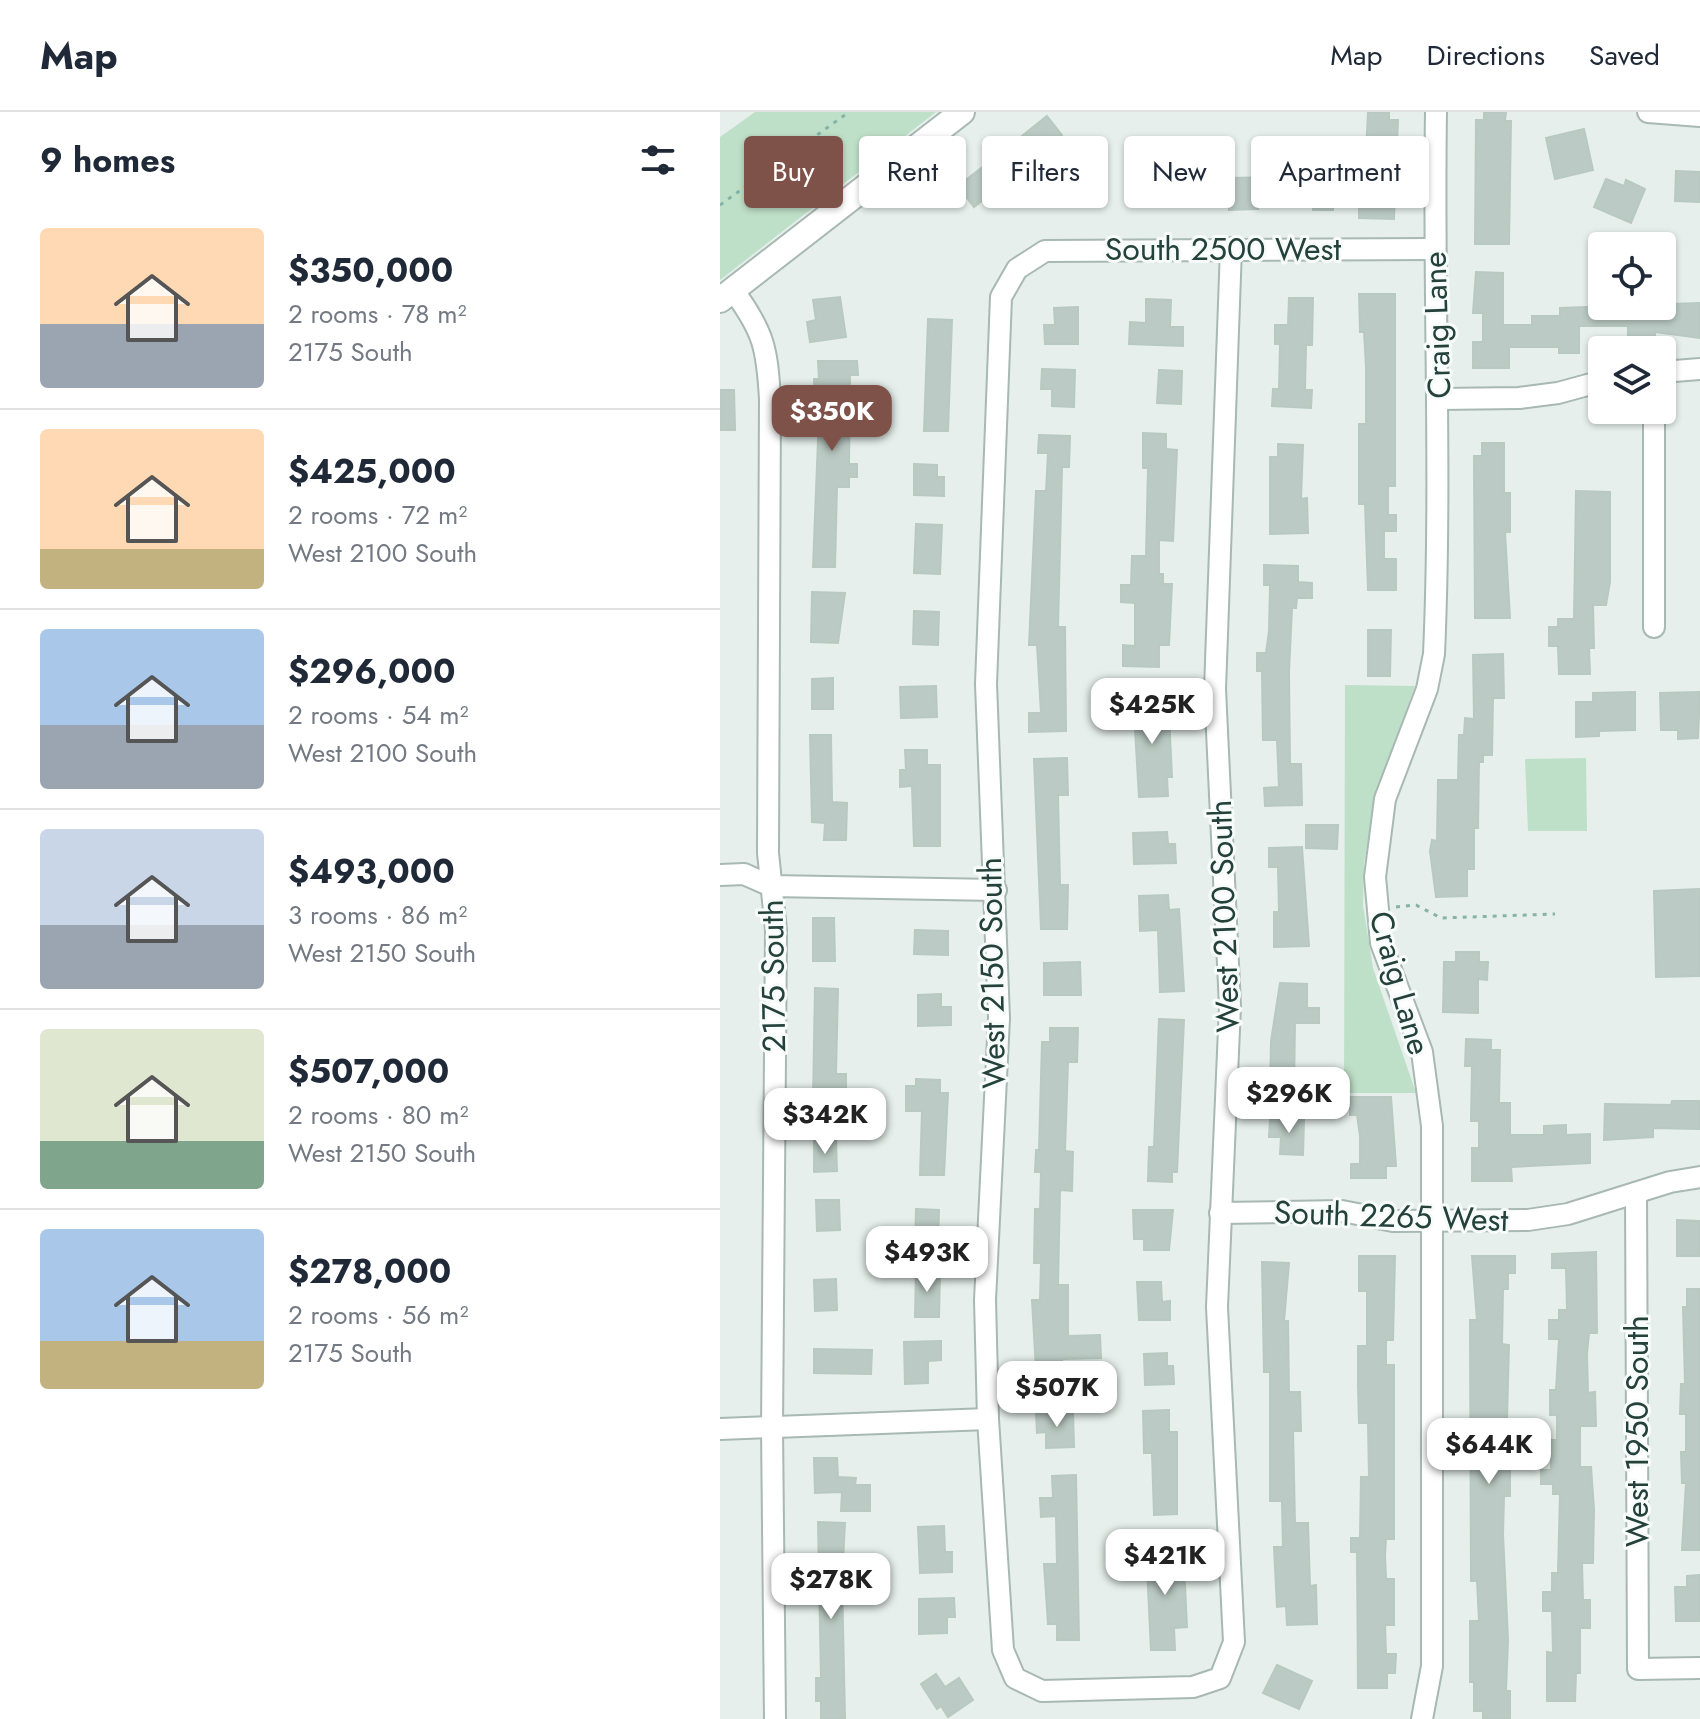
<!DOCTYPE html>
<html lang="en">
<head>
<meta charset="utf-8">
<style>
	body { margin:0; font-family:Jost,sans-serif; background:#f6f6f7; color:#1f2937; height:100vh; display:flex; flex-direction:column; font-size:30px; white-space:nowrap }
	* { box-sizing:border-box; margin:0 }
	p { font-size:26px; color:#747a83 }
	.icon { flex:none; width:44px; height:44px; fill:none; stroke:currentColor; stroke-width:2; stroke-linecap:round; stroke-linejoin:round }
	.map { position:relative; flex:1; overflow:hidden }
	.panel { display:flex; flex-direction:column; background:#fff; width:720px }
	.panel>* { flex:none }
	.hud { position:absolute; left:24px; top:24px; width:760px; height:72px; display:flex; gap:16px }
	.buttons { position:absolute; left:868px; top:120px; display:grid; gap:16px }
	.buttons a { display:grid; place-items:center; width:88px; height:88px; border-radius:8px; background:#fff; box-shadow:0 2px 6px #0004; font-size:40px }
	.price { position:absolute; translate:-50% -68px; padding:0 18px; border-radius:16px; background:#fff; color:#222; font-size:26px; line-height:52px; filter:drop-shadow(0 2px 4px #0008) }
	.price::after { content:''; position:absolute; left:50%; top:48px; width:24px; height:18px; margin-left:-12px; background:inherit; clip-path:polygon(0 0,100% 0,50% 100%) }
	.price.selected { background:#7f5249; color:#fff }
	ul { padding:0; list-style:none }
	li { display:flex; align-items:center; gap:24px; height:200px; padding:0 40px }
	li+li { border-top:2px solid #e0e1e3 }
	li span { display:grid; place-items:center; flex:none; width:224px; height:160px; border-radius:8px; color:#555 }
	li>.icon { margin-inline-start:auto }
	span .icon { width:96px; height:96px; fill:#fffc; stroke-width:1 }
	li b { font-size:34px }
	h2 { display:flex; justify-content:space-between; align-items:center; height:96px; padding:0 40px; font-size:34px }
	.tag { padding:0 28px; border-radius:8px; background:#fff; box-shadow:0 2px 6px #0004; font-size:28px; line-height:72px }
	.tag.selected { background:#7f5249; color:#fff }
	header { display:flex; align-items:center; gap:48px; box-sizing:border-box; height:112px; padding:0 40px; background:#fff; border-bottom:2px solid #e0e1e3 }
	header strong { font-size:38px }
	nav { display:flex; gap:44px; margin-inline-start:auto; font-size:28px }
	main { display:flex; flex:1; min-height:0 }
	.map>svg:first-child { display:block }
</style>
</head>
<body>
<header>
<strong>Map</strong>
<nav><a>Map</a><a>Directions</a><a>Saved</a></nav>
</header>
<main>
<section class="panel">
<h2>9 homes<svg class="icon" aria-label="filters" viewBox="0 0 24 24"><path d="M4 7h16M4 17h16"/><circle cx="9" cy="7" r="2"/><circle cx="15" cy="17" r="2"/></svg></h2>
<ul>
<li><span style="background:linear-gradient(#ffd9b3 60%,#9aa5b1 0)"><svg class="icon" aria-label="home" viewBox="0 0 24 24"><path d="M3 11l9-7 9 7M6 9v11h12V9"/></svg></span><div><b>$350,000</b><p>2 rooms · 78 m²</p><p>2175 South</p></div></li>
<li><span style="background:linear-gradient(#ffd9b3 75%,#c2b280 0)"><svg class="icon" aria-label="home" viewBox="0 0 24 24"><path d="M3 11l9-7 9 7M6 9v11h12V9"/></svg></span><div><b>$425,000</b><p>2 rooms · 72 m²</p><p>West 2100 South</p></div></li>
<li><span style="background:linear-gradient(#a9c7e8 60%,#9aa5b1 0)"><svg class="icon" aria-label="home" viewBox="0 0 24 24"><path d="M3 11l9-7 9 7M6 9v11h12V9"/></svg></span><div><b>$296,000</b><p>2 rooms · 54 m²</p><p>West 2100 South</p></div></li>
<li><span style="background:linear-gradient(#c9d6e8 60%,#9aa5b1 0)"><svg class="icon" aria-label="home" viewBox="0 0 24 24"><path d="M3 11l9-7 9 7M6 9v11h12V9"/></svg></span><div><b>$493,000</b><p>3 rooms · 86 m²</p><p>West 2150 South</p></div></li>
<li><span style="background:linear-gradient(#dfe7d0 70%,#7fa58c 0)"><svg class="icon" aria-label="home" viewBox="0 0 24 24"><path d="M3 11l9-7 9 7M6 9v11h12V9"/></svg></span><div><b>$507,000</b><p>2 rooms · 80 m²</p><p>West 2150 South</p></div></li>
<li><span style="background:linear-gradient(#a9c7e8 70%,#c2b280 0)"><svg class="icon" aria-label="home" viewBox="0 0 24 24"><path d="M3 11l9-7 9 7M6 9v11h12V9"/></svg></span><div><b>$278,000</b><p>2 rooms · 56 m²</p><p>2175 South</p></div></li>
</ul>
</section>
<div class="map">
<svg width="980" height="1607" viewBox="0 0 980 1607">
	<rect width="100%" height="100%" fill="#e6efeb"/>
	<!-- green -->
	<g fill="#bfe0c8">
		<path d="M 35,0 L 216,0 L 0,168 L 0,25 Z"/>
		<path d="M 625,573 L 695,574 L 658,675 L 644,751 L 643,793 L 653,856 L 696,981 L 624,981 Z"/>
		<path d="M 866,646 L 867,719 L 808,719 L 805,647 Z"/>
	</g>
	<!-- building -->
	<g fill="#bbcac4" stroke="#b8c9c2" stroke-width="2">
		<path d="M 648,0 L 669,0 L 669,8 L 678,8 L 674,107 L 639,106 L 639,81 L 644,81 Z"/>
		<path d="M 764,0 L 786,0 L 785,9 L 791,9 L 789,132 L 755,132 L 756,8 L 764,8 Z"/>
		<path d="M 327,4 L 342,23 L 317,43 L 302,24 Z"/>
		<path d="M 864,17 L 873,58 L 835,67 L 826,26 Z"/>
		<path d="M 273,47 L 289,68 L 254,95 L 238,74 Z"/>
		<path d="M 447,54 L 463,54 L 463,60 L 480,60 L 479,94 L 432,93 L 432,60 L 447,60 Z"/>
		<path d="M 578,57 L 613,60 L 613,98 L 593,98 L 593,92 L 568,92 L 568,88 L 538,88 L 538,97 L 509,98 L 508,66 L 578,65 Z"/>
		<path d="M 956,59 L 980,60 L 980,90 L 955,89 Z"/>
		<path d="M 886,67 L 904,74 L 906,68 L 925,77 L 911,111 L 874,95 Z"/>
		<path d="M 756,160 L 783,161 L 783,213 L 812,213 L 812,204 L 840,204 L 840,196 L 980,191 L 980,226 L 935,220 L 935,228 L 908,228 L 908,214 L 859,214 L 859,241 L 839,241 L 839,235 L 789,235 L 789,256 L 753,256 L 753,230 L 763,230 L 763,201 L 753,201 Z"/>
		<path d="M 639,182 L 675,182 L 675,374 L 668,374 L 668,403 L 676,403 L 676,419 L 664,419 L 664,447 L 676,447 L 676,478 L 648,478 L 645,392 L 639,392 L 639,312 L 646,312 L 646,255 L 644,220 L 640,220 Z"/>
		<path d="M 120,185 L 126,225 L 90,230 L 87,210 L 96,208 L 93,188 Z"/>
		<path d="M 569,186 L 593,186 L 592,233 L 586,233 L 585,278 L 592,278 L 591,296 L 552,294 L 553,277 L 559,277 L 560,232 L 555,232 L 555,213 L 568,213 Z"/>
		<path d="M 426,187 L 451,188 L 450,215 L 463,215 L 463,234 L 409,232 L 410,210 L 426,211 Z"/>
		<path d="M 358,195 L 358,232 L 325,232 L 324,213 L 335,213 L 334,196 Z"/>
		<path d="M 208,207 L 232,208 L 228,319 L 204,319 Z"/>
		<path d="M 98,249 L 137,249 L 138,263 L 130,263 L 129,352 L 137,352 L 137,365 L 129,365 L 129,375 L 117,375 L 115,455 L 93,455 L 99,302 L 95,302 L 94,267 L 99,267 Z"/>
		<path d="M 322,257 L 355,258 L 354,295 L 332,294 L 332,277 L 321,277 Z"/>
		<path d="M 439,258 L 462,259 L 461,292 L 437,291 Z"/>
		<path d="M 0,278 L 14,278 L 15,318 L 0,318 Z"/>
		<path d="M 423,321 L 446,322 L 446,337 L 457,338 L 453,429 L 439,428 L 439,462 L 443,462 L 443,472 L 452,472 L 449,533 L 439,533 L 439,555 L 403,554 L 403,533 L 415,534 L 415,491 L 401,490 L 401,473 L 411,473 L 412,444 L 426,444 L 428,356 L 423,356 Z"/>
		<path d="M 319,323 L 350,324 L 349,355 L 342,355 L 338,515 L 345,515 L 346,619 L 309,620 L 309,601 L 321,601 L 317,533 L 309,533 L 316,379 L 326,379 L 328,341 L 318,341 Z"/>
		<path d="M 762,331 L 784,331 L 784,381 L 790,381 L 790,420 L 785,420 L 790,506 L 755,506 L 754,344 L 762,344 Z"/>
		<path d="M 558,332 L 583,333 L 581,387 L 587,386 L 588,421 L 550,422 L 550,345 L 558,345 Z"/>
		<path d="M 194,352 L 217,353 L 217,365 L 224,365 L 224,384 L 194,383 Z"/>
		<path d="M 856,379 L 890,380 L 890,470 L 886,493 L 873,493 L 874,536 L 869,536 L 870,562 L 839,562 L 838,534 L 829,534 L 829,515 L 838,515 L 838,507 L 854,507 Z"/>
		<path d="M 196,412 L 222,413 L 220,462 L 194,461 Z"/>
		<path d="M 544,453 L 578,454 L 578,470 L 592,471 L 592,486 L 577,486 L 576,496 L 572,496 L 569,560 L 570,652 L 581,652 L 582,693 L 545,694 L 544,676 L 559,675 L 557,628 L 543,628 L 542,559 L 537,559 L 537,541 L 546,541 L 549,519 L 550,473 L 544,473 Z"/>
		<path d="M 92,480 L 125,481 L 118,531 L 91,530 Z"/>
		<path d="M 194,499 L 219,500 L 218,533 L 193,532 Z"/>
		<path d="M 648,518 L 671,518 L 670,564 L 648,564 Z"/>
		<path d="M 783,542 L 784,586 L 773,586 L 772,643 L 763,643 L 763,650 L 759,650 L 758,716 L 754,716 L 754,757 L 747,757 L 747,784 L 716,785 L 710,739 L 712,728 L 717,729 L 718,668 L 738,668 L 739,623 L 744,623 L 745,606 L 754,607 L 753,543 Z"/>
		<path d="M 113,566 L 113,597 L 92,597 L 92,567 Z"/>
		<path d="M 216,574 L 217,605 L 181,606 L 180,575 Z"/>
		<path d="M 915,580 L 915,618 L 879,619 L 879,624 L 856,625 L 856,590 L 873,590 L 873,581 Z"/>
		<path d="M 980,580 L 978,626 L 958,627 L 958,618 L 941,618 L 940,581 Z"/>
		<path d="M 440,583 L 441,602 L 449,602 L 452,665 L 447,665 L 448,684 L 419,685 L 413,584 Z"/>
		<path d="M 90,623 L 111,623 L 112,690 L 127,691 L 126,728 L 104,728 L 105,711 L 92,710 Z"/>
		<path d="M 185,638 L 207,638 L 207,653 L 220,653 L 220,734 L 194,734 L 192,674 L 180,675 L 180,658 L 186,658 Z"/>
		<path d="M 347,646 L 348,683 L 338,683 L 340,773 L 348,773 L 347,817 L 321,817 L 314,647 Z"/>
		<path d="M 586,713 L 618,713 L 617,737 L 586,736 Z"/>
		<path d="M 447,720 L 448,732 L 455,732 L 456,751 L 414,752 L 413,721 Z"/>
		<path d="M 582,735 L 589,834 L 554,835 L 554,800 L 559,800 L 558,755 L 549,755 L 549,736 Z"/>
		<path d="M 980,777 L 980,864 L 936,865 L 934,779 Z"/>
		<path d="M 448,783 L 449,798 L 459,797 L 464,879 L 440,880 L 438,818 L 420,819 L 419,784 Z"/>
		<path d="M 93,806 L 114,806 L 115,849 L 93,849 Z"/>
		<path d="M 195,818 L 228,819 L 228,843 L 194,842 Z"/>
		<path d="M 736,840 L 759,840 L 759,850 L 768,850 L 767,868 L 758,867 L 758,901 L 723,900 L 724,850 L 736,850 Z"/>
		<path d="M 360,850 L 361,883 L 324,883 L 324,851 Z"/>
		<path d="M 560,871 L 587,872 L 587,896 L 599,896 L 599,911 L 575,911 L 574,979 L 550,978 L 551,929 Z"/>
		<path d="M 95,876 L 118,877 L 116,962 L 126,962 L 126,987 L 93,987 Z"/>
		<path d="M 221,882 L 221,895 L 231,895 L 231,913 L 198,914 L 198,883 Z"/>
		<path d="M 439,907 L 464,908 L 457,1060 L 452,1060 L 452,1070 L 428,1069 L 429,1035 L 434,1035 Z"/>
		<path d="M 330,916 L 358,916 L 357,950 L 348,950 L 345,1039 L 353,1040 L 352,1079 L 340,1078 L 338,1173 L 348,1173 L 348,1224 L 380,1223 L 381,1246 L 342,1247 L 343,1274 L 317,1275 L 312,1188 L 320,1188 L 321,1151 L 314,1151 L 315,1097 L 320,1097 L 321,1060 L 315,1060 L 316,1038 L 319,1038 L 322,930 L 330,930 Z"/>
		<path d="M 746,927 L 771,928 L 771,938 L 780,938 L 779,991 L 790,991 L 790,1023 L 824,1023 L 824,1014 L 846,1013 L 846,1023 L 870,1022 L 870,1051 L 791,1055 L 792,1069 L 752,1069 L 752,1036 L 759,1036 L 759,1009 L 751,1009 L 752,954 L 745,954 Z"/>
		<path d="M 196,967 L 220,968 L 220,981 L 228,981 L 224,1063 L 200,1063 L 202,999 L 186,999 L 186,974 L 196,974 Z"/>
		<path d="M 630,985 L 671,985 L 676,1054 L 666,1054 L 666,1066 L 631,1066 L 631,1052 L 640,1052 L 640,1024 L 637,1003 L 630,1003 Z"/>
		<path d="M 952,989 L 980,989 L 980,1017 L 933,1016 L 933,1025 L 884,1028 L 885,992 L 951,993 Z"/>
		<path d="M 550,1007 L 584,1008 L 583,1043 L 560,1042 L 561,1025 L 549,1025 Z"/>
		<path d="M 94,1028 L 116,1028 L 117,1059 L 94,1060 Z"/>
		<path d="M 96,1088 L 119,1088 L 120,1118 L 97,1119 Z"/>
		<path d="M 196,1097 L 219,1098 L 218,1132 L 195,1131 Z"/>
		<path d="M 413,1098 L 453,1098 L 449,1138 L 424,1138 L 424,1127 L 414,1127 Z"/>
		<path d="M 957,1108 L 980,1109 L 980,1144 L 957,1144 Z"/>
		<path d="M 876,1140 L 877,1221 L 869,1221 L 867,1242 L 868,1281 L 875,1280 L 876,1314 L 860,1314 L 860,1355 L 871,1355 L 874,1397 L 873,1451 L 862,1451 L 863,1488 L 870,1488 L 870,1516 L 860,1516 L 860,1561 L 856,1561 L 855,1589 L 827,1589 L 827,1540 L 833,1541 L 832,1499 L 823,1499 L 823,1480 L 832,1480 L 832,1461 L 838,1461 L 840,1382 L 833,1382 L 833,1372 L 821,1372 L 821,1358 L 831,1358 L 831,1328 L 837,1328 L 837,1303 L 830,1303 L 830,1278 L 836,1278 L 839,1227 L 829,1227 L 829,1208 L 839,1208 L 839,1198 L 847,1198 L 846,1156 L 832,1156 L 832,1142 Z"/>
		<path d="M 639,1144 L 675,1144 L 673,1228 L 666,1228 L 666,1253 L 674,1253 L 674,1427 L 666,1427 L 665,1443 L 666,1467 L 674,1467 L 674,1513 L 665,1513 L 666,1542 L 676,1542 L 675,1561 L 667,1561 L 667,1576 L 638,1576 L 637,1440 L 631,1440 L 631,1426 L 640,1426 L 641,1365 L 649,1365 L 648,1311 L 639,1311 L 638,1273 L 638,1234 L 647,1234 L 647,1179 L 639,1179 Z"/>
		<path d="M 752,1144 L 795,1144 L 795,1161 L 788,1161 L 788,1177 L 783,1177 L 782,1232 L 789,1233 L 786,1344 L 790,1344 L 790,1384 L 784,1384 L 783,1422 L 788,1528 L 786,1579 L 790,1579 L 790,1607 L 763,1607 L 763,1599 L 754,1599 L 754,1570 L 750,1570 L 750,1509 L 759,1509 L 757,1469 L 751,1469 L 750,1208 L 757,1208 Z"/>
		<path d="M 542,1150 L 569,1151 L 564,1209 L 568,1209 L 569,1280 L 580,1280 L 581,1319 L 573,1319 L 575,1411 L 588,1411 L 590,1474 L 596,1473 L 597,1512 L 567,1513 L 566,1494 L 557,1495 L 554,1435 L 563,1435 L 562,1389 L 550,1389 L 550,1260 L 544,1260 Z"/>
		<path d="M 196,1158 L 220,1159 L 219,1205 L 195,1205 Z"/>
		<path d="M 116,1167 L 117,1198 L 95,1199 L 94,1168 Z"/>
		<path d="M 417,1170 L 441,1170 L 442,1190 L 450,1189 L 450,1208 L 419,1208 Z"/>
		<path d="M 967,1177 L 980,1177 L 980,1438 L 962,1438 L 966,1371 L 962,1371 L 961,1340 L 966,1340 L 966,1302 L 960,1302 L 961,1272 L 965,1272 L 963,1195 L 967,1195 Z"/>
		<path d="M 221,1229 L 221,1248 L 208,1249 L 208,1271 L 185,1272 L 184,1230 Z"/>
		<path d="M 94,1237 L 152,1238 L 151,1262 L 94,1261 Z"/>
		<path d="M 447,1241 L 447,1254 L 453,1254 L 454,1272 L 425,1273 L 424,1242 Z"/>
		<path d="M 449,1298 L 449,1320 L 457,1320 L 457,1402 L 434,1403 L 432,1341 L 424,1341 L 423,1299 Z"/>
		<path d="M 353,1300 L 354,1335 L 326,1336 L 326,1320 L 317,1321 L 316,1301 Z"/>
		<path d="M 94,1346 L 117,1346 L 118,1365 L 136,1366 L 135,1373 L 150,1373 L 150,1399 L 121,1399 L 122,1380 L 95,1381 Z"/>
		<path d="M 356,1363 L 359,1528 L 337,1528 L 337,1512 L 328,1512 L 324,1452 L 337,1452 L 336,1404 L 321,1405 L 320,1386 L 333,1386 L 332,1364 Z"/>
		<path d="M 98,1410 L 125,1411 L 122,1468 L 125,1607 L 101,1607 L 101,1589 L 96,1589 L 96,1566 L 101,1566 Z"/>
		<path d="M 224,1414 L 225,1440 L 232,1440 L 232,1460 L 200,1461 L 198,1415 Z"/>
		<path d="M 457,1435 L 457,1453 L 464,1453 L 467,1515 L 454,1516 L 455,1538 L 431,1538 L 426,1436 Z"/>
		<path d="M 980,1463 L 980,1509 L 956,1509 L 955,1475 L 967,1475 L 967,1464 Z"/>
		<path d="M 234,1486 L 235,1505 L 227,1505 L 227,1521 L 199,1522 L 199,1487 Z"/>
		<path d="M 557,1553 L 592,1569 L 579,1597 L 543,1581 Z"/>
		<path d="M 216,1562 L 225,1575 L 239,1566 L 253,1588 L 228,1605 L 221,1594 L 217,1597 L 201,1572 Z"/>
	</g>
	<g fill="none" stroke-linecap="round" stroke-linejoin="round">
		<!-- minor casing -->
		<g stroke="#a8b8b2" stroke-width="24">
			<g id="minor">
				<path d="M 928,0 L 980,4"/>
				<path d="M 511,136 L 495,577 L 510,894 L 497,1195 L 514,1530 L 500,1566 L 473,1575 L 322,1579 L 295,1566 L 283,1538 L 268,1307 L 265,1188 L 279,906 L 266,572 L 281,185 L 297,157 L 325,139 L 714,137"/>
				<path d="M 13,178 C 44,220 47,236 50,287 L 48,741 L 56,818 L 52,1316 L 55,1607"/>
				<path d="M 942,260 L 980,257"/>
				<path d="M 719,287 L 799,286 L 838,281 L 882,269"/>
				<path d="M 934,515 L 934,298"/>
				<path d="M 0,763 L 24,762 L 51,774 L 276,778"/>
				<path d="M 916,1081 L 918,1557 L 980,1556"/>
				<path d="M 500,1101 L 622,1099 L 673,1109 L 808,1108 L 848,1102 L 950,1070 L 980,1065"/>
				<path d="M 0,1317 L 268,1307"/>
				<path d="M 702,1607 L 712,1554 L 712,1014 L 702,940 L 661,831 L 655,765 L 665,687 L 707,577 L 714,542 C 722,361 713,181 716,0"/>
			</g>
		</g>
		<!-- tertiary casing -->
		<g stroke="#a8b8b2" stroke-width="28">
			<path id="tertiary" d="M 0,188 L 242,0"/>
		</g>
		<!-- path -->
		<g stroke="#86b3a5" stroke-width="3" stroke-dasharray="4 6" stroke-linecap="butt">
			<path d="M 0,93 L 129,0"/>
			<path d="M 676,795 L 696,793 L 721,806 L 835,802"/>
		</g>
		<!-- minor -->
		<use href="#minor" stroke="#fff" stroke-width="20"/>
		<!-- tertiary -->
		<use href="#tertiary" stroke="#fff" stroke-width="24"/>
	</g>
	<g text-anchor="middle" stroke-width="6" stroke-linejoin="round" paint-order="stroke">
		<!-- street labels -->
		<g font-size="32" fill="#24423a" stroke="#f7fbf9">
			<text x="503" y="148">South 2500 West</text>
			<text transform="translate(717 213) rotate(-92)" y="11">Craig Lane</text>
			<text transform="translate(504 804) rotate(-92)" y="11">West 2100 South</text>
			<text transform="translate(272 861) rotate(-91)" y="11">West 2150 South</text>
			<text transform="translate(53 864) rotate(-91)" y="11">2175 South</text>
			<text transform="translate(680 871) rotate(74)" y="11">Craig Lane</text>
			<text transform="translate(671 1104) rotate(2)" y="11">South 2265 West</text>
			<text transform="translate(917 1319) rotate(-90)" y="11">West 1950 South</text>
		</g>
	</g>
</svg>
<div class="buttons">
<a><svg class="icon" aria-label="locate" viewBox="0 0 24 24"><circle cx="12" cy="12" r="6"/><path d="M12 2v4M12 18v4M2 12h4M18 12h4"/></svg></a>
<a><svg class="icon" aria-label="layers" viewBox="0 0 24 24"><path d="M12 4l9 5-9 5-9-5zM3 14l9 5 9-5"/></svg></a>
</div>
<b class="price selected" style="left:112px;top:341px">$350K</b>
<b class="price" style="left:432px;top:634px">$425K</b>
<b class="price" style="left:569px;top:1023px">$296K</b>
<b class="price" style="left:105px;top:1044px">$342K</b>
<b class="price" style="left:207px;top:1182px">$493K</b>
<b class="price" style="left:337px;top:1317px">$507K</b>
<b class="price" style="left:769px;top:1374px">$644K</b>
<b class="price" style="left:445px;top:1485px">$421K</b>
<b class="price" style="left:111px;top:1509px">$278K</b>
<div class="hud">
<a class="tag selected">Buy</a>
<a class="tag">Rent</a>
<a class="tag">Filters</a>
<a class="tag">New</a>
<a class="tag">Apartment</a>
</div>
</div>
</main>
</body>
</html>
